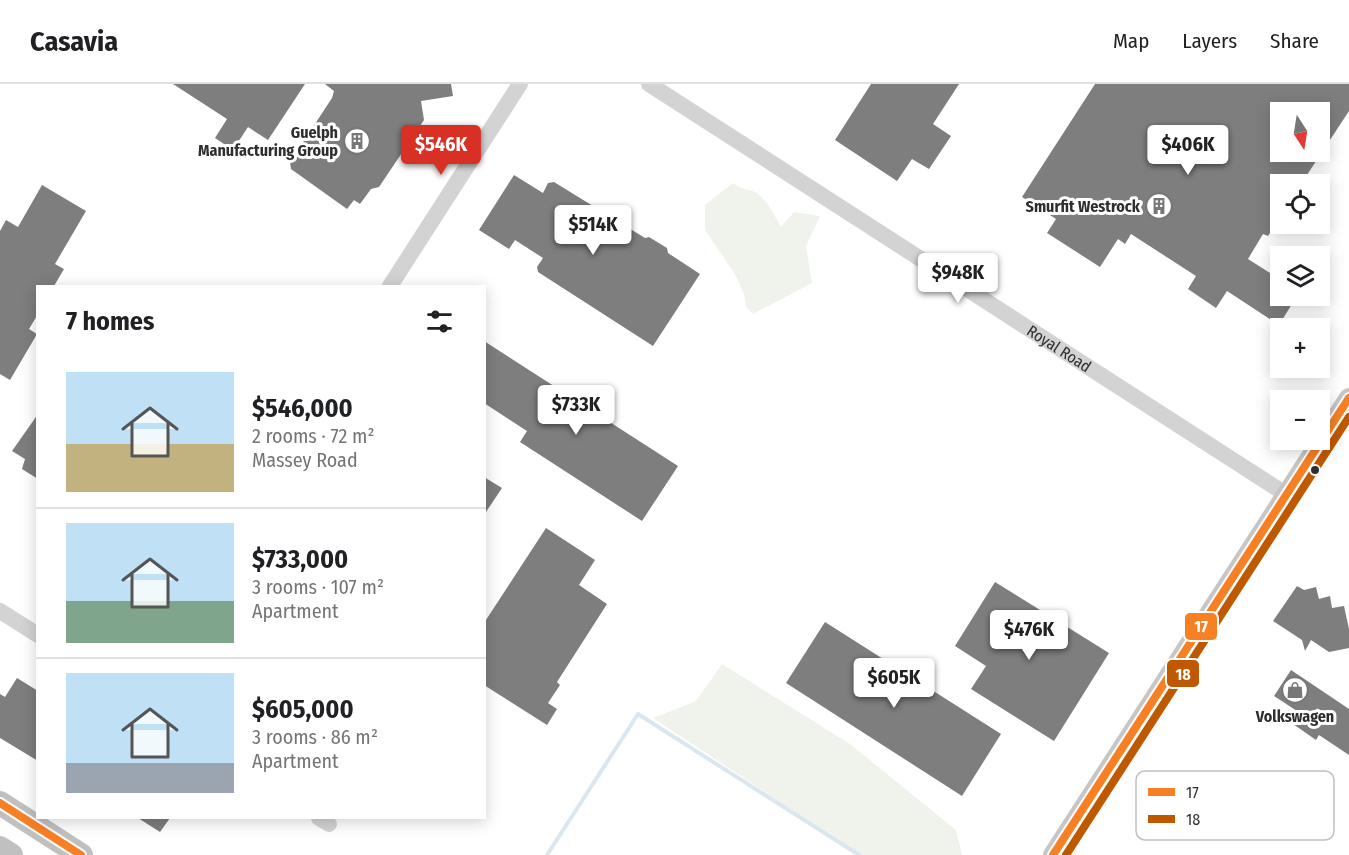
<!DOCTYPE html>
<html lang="en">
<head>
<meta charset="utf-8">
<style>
	body { margin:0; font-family:"Fira Sans Condensed",sans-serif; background:#f6f6f6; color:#202124; height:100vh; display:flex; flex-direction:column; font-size:22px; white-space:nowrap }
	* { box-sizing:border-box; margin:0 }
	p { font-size:20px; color:#757577 }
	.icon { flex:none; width:33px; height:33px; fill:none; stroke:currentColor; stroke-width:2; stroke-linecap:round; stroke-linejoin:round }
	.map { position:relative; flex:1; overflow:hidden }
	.panel { position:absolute; left:36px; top:201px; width:450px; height:534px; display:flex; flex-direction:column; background:#fff; border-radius:0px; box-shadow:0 3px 15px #0003 }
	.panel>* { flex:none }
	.needle { width:39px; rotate:168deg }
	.tools { position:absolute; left:1270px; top:18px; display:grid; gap:12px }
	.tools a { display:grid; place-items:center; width:60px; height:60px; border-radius:0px; background:#fff; box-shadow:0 3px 15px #0003; font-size:30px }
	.price { position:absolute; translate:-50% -51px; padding:0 14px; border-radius:6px; background:#fff; color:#222; font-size:20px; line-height:39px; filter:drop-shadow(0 2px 3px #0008) }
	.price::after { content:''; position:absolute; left:50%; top:36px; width:18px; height:14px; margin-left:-9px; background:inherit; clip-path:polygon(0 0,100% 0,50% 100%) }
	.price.selected { background:#d93025; color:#fff }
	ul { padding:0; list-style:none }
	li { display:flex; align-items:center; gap:18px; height:150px; padding:0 30px }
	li+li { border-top:2px solid #e0e0e0 }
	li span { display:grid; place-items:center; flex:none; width:168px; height:120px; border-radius:0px; color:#555 }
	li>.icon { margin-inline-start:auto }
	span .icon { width:72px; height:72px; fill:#fffc; stroke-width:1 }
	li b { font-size:26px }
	h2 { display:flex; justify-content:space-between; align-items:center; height:72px; padding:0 30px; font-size:26px }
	header { display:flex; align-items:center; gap:36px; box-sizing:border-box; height:84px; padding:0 30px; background:#fff; border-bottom:2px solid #e0e0e0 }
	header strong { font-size:28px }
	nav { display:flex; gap:33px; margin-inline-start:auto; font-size:21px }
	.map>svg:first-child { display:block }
</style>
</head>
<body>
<header>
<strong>Casavia</strong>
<nav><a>Map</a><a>Layers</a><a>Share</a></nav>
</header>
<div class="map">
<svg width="1349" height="771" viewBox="0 0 1349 771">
	<rect width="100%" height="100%" fill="#fff"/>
	<!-- green -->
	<g fill="#f0f3ec">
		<path d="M 733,99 C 742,106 746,104 755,108 C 767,115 774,131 781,143 L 794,128 L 820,132 L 806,162 L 812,199 L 753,230 L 746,223 L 744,210 L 735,190 L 705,146 L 705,121 Z"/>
		<path d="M 722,580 L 850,660 L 956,746 L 962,771 L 860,771 L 653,634 L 696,617 Z"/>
	</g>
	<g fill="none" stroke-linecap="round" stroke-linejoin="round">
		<!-- stream -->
		<path stroke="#dae7ef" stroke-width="4" d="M 547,771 L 638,630 L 859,771"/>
	</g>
	<!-- building -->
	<g fill="#7e7e7e" fill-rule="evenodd">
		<path d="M 173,0 L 305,0 L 268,56 L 248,43 L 233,66 L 215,54 L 227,35 Z"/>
		<path d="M 325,0 L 451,0 L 453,12 L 421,17 L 424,36 L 379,103 L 371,105 L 360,120 L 354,116 L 347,125 L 291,85 L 290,78 L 332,14 L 334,7 Z"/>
		<path d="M 871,0 L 959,0 L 933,40 L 951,52 L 929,85 L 912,75 L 897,97 L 835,56 Z"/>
		<path d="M 1095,0 L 1349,0 L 1349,27 L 1301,100 L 1281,100 L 1281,132 L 1268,152 L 1263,150 L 1248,175 L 1281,196 L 1281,212 L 1297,212 L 1279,241 L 1227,207 L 1216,224 L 1188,205 L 1196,192 L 1131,150 L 1125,160 L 1118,155 L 1100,183 L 1047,149 L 1056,135 L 1022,113 ZM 1281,28 L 1320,28 L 1320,68 L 1281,68 Z"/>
		<path d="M 514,91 L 543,109 L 548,99 L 554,98 L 645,154 L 649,153 L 667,164 L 668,169 L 700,190 L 653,262 L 538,188 L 537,183 L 543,174 L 515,156 L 509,165 L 479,146 Z"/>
		<path d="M 42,101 L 86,127 L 55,180 L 64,185 L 54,202 L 38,202 L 38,230 L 29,245 L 37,250 L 10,296 L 0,290 L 0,147 L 6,136 L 18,143 Z"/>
		<path d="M 484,257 L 678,382 L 642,437 L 520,358 L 527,347 L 484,319 Z"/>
		<path d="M 38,330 L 38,395 L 22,385 L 25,375 L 12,367 Z"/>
		<path d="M 484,393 L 502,404 L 484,431 Z"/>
		<path d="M 546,444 L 595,476 L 579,501 L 607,520 L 557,598 L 560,601 L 548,619 L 557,625 L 547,641 L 484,601 L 484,539 Z"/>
		<path d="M 995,498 L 1109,569 L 1054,657 L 971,605 L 986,582 L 955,562 Z"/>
		<path d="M 1297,502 L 1304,506 L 1316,503 L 1319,515 L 1330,512 L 1332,524 L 1344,522 L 1349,545 L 1349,564 L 1329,568 L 1311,556 L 1305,567 L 1302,556 L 1273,537 Z"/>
		<path d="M 825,538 L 1001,650 L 962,712 L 786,599 Z"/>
		<path d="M 1291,586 L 1349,625 L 1349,671 L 1319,651 L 1316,656 L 1293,640 L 1300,629 L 1274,612 Z"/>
		<path d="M 17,594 L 38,607 L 38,677 L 0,654 L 0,610 L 5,613 Z"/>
		<path d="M 138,734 L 170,734 L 160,748 Z"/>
	</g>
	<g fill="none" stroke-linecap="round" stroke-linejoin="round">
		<!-- minor -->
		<g stroke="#d3d3d3" stroke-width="16">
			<path id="s1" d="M 649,0 L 1287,411"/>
			<path d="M 390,202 L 520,0"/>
			<path d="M 0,527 L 38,551"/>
			<path d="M 319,734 L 329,740"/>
		</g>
		<!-- major -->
		<path stroke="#c6c6c6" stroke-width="20" d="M 1053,771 L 1349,314"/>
		<!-- highway -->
		<g stroke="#c0c0c0" stroke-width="24">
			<path d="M 0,719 L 81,771"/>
			<path d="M 0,764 L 11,771"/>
		</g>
		<!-- bus-1 casing -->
		<g stroke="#fff" stroke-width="12">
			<g id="bus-1">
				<path d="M 0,719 L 81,771"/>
				<path d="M 1053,771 L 1349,314"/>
			</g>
		</g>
		<!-- bus-2 casing -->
		<g stroke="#fff" stroke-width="12">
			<path id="bus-2" d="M 1066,771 L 1349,333"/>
		</g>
		<!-- bus-1 -->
		<use href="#bus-1" stroke="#f78025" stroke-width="8"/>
		<!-- bus-2 -->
		<use href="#bus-2" stroke="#bf5900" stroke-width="8"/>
	</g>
	<!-- icons -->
	<defs>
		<g id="building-ring" transform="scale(1.35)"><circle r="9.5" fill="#fff" stroke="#777" stroke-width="1.5"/><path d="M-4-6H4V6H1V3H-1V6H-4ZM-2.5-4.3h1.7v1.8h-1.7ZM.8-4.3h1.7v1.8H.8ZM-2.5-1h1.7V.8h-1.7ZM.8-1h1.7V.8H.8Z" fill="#777"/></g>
		<g id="shop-ring" transform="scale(1.35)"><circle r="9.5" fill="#fff" stroke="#777" stroke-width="1.5"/><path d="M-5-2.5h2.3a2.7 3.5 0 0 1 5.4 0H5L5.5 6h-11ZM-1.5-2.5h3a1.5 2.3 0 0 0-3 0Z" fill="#777"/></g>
	</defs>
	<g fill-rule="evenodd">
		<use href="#building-ring" x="357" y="57"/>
		<use href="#building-ring" x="1159" y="122"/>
		<use href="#shop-ring" x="1295" y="606"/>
	</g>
	<!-- markers -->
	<circle fill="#2e2e2e" stroke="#fff" stroke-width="2" cx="1315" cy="386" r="5"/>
	<g text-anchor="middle" stroke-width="6" stroke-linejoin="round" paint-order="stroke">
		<!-- poi labels -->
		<g font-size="16" font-weight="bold" fill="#2e2e2e" stroke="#fff" text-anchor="end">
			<text x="338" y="54">Guelph<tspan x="338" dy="18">Manufacturing Group</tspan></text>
			<text x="1140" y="128">Smurfit Westrock</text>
			<text x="1295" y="638" text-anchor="middle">Volkswagen</text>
		</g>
		<!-- street labels -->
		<g font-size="16" fill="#2e2e2e" stroke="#fff">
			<text dy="6" stroke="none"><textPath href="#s1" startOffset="488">Royal Road</textPath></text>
		</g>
	</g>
	<!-- legend -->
	<rect x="1136" y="687" width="198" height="69" rx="9" fill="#fff" stroke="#c0c0c0" stroke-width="1.5"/>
	<rect x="1148" y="704" width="27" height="8" fill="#f78025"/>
	<rect x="1148" y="731" width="27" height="8" fill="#bf5900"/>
	<g font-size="16" fill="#2e2e2e">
		<text x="1186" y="714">17</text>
		<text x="1186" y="741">18</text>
	</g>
	<g stroke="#fff" stroke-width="2">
		<rect x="1184" y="528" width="34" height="29" rx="6" fill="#f78025"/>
		<rect x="1166" y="575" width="34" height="29" rx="6" fill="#bf5900"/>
	</g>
	<g font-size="16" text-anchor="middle" font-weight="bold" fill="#fff">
		<text x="1201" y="548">17</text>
		<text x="1183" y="596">18</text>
	</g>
</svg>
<div class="tools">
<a><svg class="needle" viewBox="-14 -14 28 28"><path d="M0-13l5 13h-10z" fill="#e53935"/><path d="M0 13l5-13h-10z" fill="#757577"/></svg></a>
<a><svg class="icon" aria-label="locate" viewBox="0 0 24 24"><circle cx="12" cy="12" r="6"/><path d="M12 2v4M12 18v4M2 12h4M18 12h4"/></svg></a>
<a><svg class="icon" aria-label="layers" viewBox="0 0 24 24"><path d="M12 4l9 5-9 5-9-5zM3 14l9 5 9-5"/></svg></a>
<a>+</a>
<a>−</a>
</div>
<b class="price selected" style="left:441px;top:92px">$546K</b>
<b class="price" style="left:1188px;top:92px">$406K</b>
<b class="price" style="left:593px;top:172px">$514K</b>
<b class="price" style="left:958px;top:220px">$948K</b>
<b class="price" style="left:576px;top:352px">$733K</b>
<b class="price" style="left:1029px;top:577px">$476K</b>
<b class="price" style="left:894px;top:625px">$605K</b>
<section class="panel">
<h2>7 homes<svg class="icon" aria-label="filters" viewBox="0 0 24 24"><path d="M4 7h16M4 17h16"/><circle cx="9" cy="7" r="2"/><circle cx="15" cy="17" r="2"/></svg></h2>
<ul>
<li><span style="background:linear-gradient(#bfe0f5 60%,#c2b280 0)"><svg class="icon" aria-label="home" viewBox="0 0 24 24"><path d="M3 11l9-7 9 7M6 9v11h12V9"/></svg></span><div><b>$546,000</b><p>2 rooms · 72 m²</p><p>Massey Road</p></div></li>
<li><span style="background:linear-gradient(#bfe0f5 65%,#7fa58c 0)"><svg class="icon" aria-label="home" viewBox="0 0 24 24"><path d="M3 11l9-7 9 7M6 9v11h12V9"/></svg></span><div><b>$733,000</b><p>3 rooms · 107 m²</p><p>Apartment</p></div></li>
<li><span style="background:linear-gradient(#bfe0f5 75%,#9aa5b1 0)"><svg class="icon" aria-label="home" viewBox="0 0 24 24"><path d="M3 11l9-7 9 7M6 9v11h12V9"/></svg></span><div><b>$605,000</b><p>3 rooms · 86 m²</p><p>Apartment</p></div></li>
</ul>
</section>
</div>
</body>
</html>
